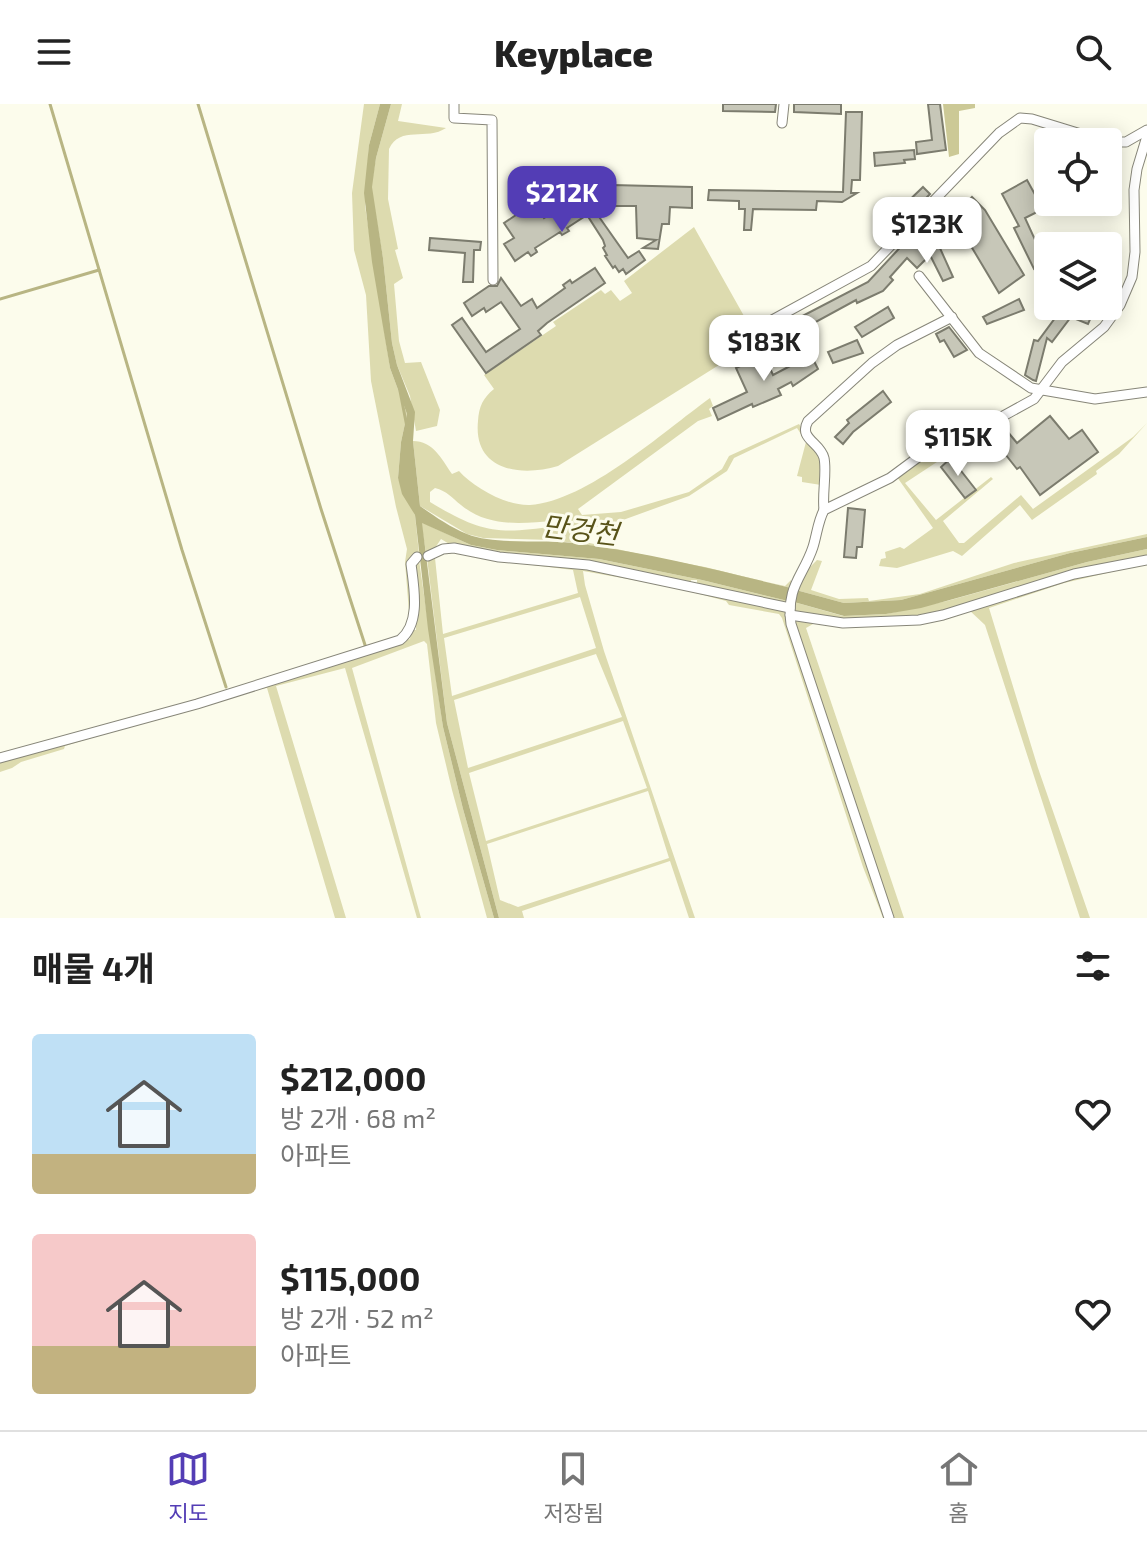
<!DOCTYPE html>
<html lang="ko">
<head>
<meta charset="utf-8">
<style>
	body { margin:0; font-family:"Exo 2","Noto Sans KR",sans-serif; background:#f6f6f6; color:#222; height:100vh; display:flex; flex-direction:column; font-size:30px; white-space:nowrap }
	* { box-sizing:border-box; margin:0 }
	p { font-size:26px; color:#767676 }
	.icon { flex:none; width:44px; height:44px; fill:none; stroke:currentColor; stroke-width:2; stroke-linecap:round; stroke-linejoin:round }
	.map { position:relative; height:814px; overflow:hidden }
	.sheet { display:flex; flex-direction:column; background:#fff; flex:1 }
	.sheet>* { flex:none }
	.buttons { position:absolute; left:1034px; top:24px; display:grid; gap:16px }
	.buttons a { display:grid; place-items:center; width:88px; height:88px; border-radius:8px; background:#fff; box-shadow:0 4px 20px #0003; font-size:40px }
	.price { position:absolute; translate:-50% -68px; padding:0 18px; border-radius:16px; background:#fff; color:#222; font-size:26px; line-height:52px; filter:drop-shadow(0 2px 4px #0008) }
	.price::after { content:''; position:absolute; left:50%; top:48px; width:24px; height:18px; margin-left:-12px; background:inherit; clip-path:polygon(0 0,100% 0,50% 100%) }
	.price.on { background:#533db5; color:#fff }
	ul { padding:0; list-style:none }
	li { display:flex; align-items:center; gap:24px; height:200px; padding:0 32px }
	li span { display:grid; place-items:center; flex:none; width:224px; height:160px; border-radius:8px; color:#555 }
	li>.icon { margin-inline-start:auto }
	span .icon { width:96px; height:96px; fill:#fffc; stroke-width:1 }
	li b { font-size:34px }
	h2 { display:flex; justify-content:space-between; align-items:center; height:96px; padding:0 32px; font-size:34px }
	header { display:flex; justify-content:space-between; align-items:center; height:104px; padding:0 32px; background:#fff; font-size:36px; font-weight:800 }
	.tabs { display:flex; justify-content:space-around; align-items:center; height:112px; border-top:2px solid #e0e0e0; background:#fff; font-size:22px; color:#767676 }
	.tabs a { display:grid; justify-items:center; gap:4px }
	.tabs .on { color:#533db5 }
	.map>svg:first-child { display:block }
</style>
</head>
<body>
<header><svg class="icon" aria-label="menu" viewBox="0 0 24 24"><path d="M4 6h16M4 12h16M4 18h16"/></svg>Keyplace<svg class="icon" aria-label="search" viewBox="0 0 24 24"><circle cx="10" cy="10" r="6"/><path d="M15 15l6 6"/></svg></header>
<div class="map">
<svg width="1147" height="814" viewBox="0 0 1147 814">
	<rect width="100%" height="100%" fill="#fcfcec"/>
	<!-- green -->
	<g fill="#dddbaf" fill-rule="evenodd">
		<path d="M 364,0 L 380,0 L 369,41 L 365,102 L 390,264 L 407,310 L 401,338 L 398,374 L 415,411 L 419,450 L 413,454 L 413,493 L 410,521 L 405,458 L 407,445 L 396,403 L 371,277 L 366,191 L 354,146 L 352,89 Z"/>
		<path d="M 391,0 L 402,0 L 398,17 L 446,24 C 427,37 400,21 389,45 L 388,95 L 398,145 L 395,146 L 403,174 L 394,180 L 399,237 L 405,259 L 421,258 L 440,306 L 437,322 L 416,327 L 410,292 L 397,261 L 392,239 L 383,154 L 371,83 L 376,54 Z"/>
		<path d="M 694,123 L 744,212 L 741,229 L 736,227 L 731,243 L 719,261 L 558,362 C 521,373 473,367 478,317 C 479,302 483,294 494,285 L 484,271 L 556,222 L 553,218 L 601,186 L 605,190 L 611,186 L 620,197 L 632,189 L 624,177 Z"/>
		<path d="M 710,294 L 713,302 L 709,305 L 712,312 L 698,317 L 578,405 L 582,411 L 621,408 L 689,388 L 722,365 L 729,352 L 799,320 L 821,353 L 821,381 L 802,378 L 802,373 L 797,372 L 806,338 L 797,324 L 734,354 L 727,367 L 689,392 L 623,416 L 581,427 L 576,436 L 785,482 L 791,476 L 791,484 L 705,463 L 582,440 L 551,436 L 483,434 L 467,430 L 420,402 L 413,337 C 433,337 441,354 452,370 L 459,367 C 474,384 507,402 530,401 C 587,397 663,328 710,294 ZM 435,384 C 447,387 452,394 461,401 C 489,424 521,419 555,417 L 555,422 C 496,431 480,428 430,398 L 430,388 Z"/>
		<path d="M 1147,319 L 1119,350 L 1096,367 L 1097,370 L 1032,416 L 1020,401 L 962,452 L 953,447 L 897,464 L 879,462 L 881,455 L 886,454 L 885,448 L 900,443 L 904,445 L 933,424 L 897,373 L 938,343 L 975,333 L 905,379 L 936,416 L 991,373 L 993,375 L 943,417 L 959,439 L 964,439 L 1021,391 L 1033,405 L 1133,333 Z"/>
		<path d="M 421,418 L 471,441 L 497,446 L 599,455 L 702,476 L 788,497 L 786,501 L 697,481 L 697,476 L 691,476 L 690,480 L 451,441 L 441,435 L 433,447 L 426,449 Z"/>
		<path d="M 1147,430 L 1147,433 L 1070,449 L 901,496 L 844,499 L 796,486 L 807,466 L 817,456 L 822,457 L 811,486 L 839,495 L 868,494 L 869,497 L 920,490 L 1014,459 Z"/>
		<path d="M 1147,445 L 1147,454 L 943,510 L 843,517 L 795,507 L 794,498 L 843,512 L 886,510 L 947,497 L 1087,458 Z"/>
		<path d="M 453,446 L 501,455 L 612,467 L 785,505 L 889,814 L 883,814 L 863,763 L 782,514 L 779,510 L 729,501 L 726,497 L 673,483 L 583,467 L 585,481 L 604,547 L 695,814 L 689,814 L 670,757 L 522,807 L 524,814 L 499,814 L 447,619 L 427,454 ZM 460,448 L 500,457 L 573,466 L 578,489 L 443,530 L 435,454 L 444,450 ZM 580,493 L 596,544 L 452,592 L 444,534 ZM 596,550 L 622,613 L 468,664 L 454,596 ZM 623,617 L 647,684 L 486,737 L 469,669 ZM 648,687 L 669,754 L 518,803 L 500,796 L 487,740 Z"/>
		<path d="M 419,456 L 443,623 L 463,705 L 494,814 L 487,814 L 452,686 L 436,619 L 427,540 L 424,537 L 352,564 L 421,814 L 417,814 L 345,564 L 276,582 L 346,814 L 335,814 L 267,584 L 245,587 L 65,642 L 64,645 L 21,658 L 12,664 L 0,668 L 0,655 L 410,535 L 411,526 L 416,526 L 414,461 Z"/>
		<path d="M 1123,461 L 1120,466 L 1064,479 L 989,504 L 1038,664 L 1090,814 L 1080,814 L 985,521 L 968,505 L 1008,492 Z"/>
		<path d="M 796,516 L 838,520 L 813,520 L 806,524 L 904,814 L 894,814 L 796,522 Z"/>
	</g>
	<!-- forest -->
	<path fill="#ccc996" d="M 943,0 L 975,0 L 975,4 L 959,7 L 959,50 L 949,53 Z"/>
	<!-- water -->
	<g fill="#b8b583">
		<path d="M 380,0 L 391,0 L 376,54 L 372,83 L 383,154 L 392,239 L 397,261 L 415,308 L 413,337 L 420,402 C 434,412 450,423 467,430 C 497,442 547,434 582,440 C 653,450 722,467 791,484 L 788,497 L 702,476 L 599,455 L 497,446 L 471,441 L 422,419 L 447,619 L 499,814 L 494,814 L 463,705 L 443,623 L 428,525 L 415,411 L 402,390 L 398,374 L 401,338 L 407,310 L 390,264 L 372,158 L 364,89 L 369,41 Z"/>
		<path d="M 1147,433 L 1147,445 L 1087,458 L 921,504 L 886,510 L 844,512 L 794,498 L 796,486 L 844,499 L 901,496 L 1070,449 Z"/>
	</g>
	<g fill="none" stroke-linecap="round" stroke-linejoin="round">
		<!-- stream -->
		<g stroke="#b8b583" stroke-width="3">
			<path d="M 50,0 L 182,446 L 226,583"/>
			<path d="M 198,0 L 321,405 L 366,544"/>
			<path d="M 0,195 L 99,166"/>
			<path d="M 400,287 L 407,323"/>
		</g>
	</g>
	<!-- building -->
	<g fill="#c7c7b8" stroke="#7c7c6e" stroke-width="2">
		<path d="M 723,0 L 776,0 L 775,8 L 723,7 Z"/>
		<path d="M 794,0 L 841,0 L 841,10 L 794,8 Z"/>
		<path d="M 928,0 L 940,0 L 946,46 L 917,50 L 916,38 L 932,36 Z"/>
		<path d="M 846,8 L 862,8 L 860,76 L 852,76 L 851,89 L 857,89 L 842,98 L 817,97 L 816,106 L 753,105 L 751,126 L 744,126 L 745,105 L 739,105 L 739,97 L 708,96 L 709,86 L 843,88 Z"/>
		<path d="M 914,46 L 915,55 L 904,56 L 905,59 L 875,62 L 874,49 Z"/>
		<path d="M 1027,76 L 1043,105 L 1025,114 L 1048,164 L 1048,183 L 1038,163 L 1034,165 L 1014,124 L 1019,122 L 1002,90 Z"/>
		<path d="M 612,81 L 692,83 L 692,104 L 670,103 L 669,120 L 662,120 L 658,145 L 643,144 L 656,136 L 637,134 L 636,102 L 612,102 Z"/>
		<path d="M 923,83 L 930,90 L 905,116 L 897,108 Z"/>
		<path d="M 972,93 L 985,106 L 1024,171 L 999,189 L 959,122 L 939,142 L 953,173 L 943,177 L 930,151 L 917,164 L 907,154 L 890,173 L 893,176 L 883,187 L 857,199 L 856,196 L 770,243 L 764,232 L 868,178 L 908,135 L 909,136 L 914,131 L 925,141 Z"/>
		<path d="M 534,99 L 544,114 L 567,99 L 574,110 L 590,100 L 628,154 L 639,147 L 645,156 L 626,170 L 623,165 L 619,168 L 615,162 L 613,164 L 605,152 L 607,151 L 603,144 L 605,142 L 603,136 L 587,111 L 567,124 L 569,127 L 562,131 L 560,128 L 535,144 L 537,148 L 531,152 L 528,148 L 515,157 L 504,140 L 514,134 L 504,119 Z"/>
		<path d="M 430,134 L 481,138 L 480,146 L 474,146 L 473,178 L 463,178 L 465,149 L 429,146 Z"/>
		<path d="M 595,164 L 605,179 L 547,219 L 538,227 L 541,231 L 486,269 L 452,221 L 462,214 L 486,248 L 520,225 L 501,198 L 486,208 L 484,204 L 472,212 L 464,199 L 489,182 L 497,182 L 501,174 L 521,202 L 532,195 L 537,204 L 565,184 L 563,181 L 570,176 L 572,179 Z"/>
		<path d="M 1019,195 L 1024,206 L 987,220 L 983,213 Z"/>
		<path d="M 1064,202 L 1096,202 L 1088,220 L 1071,213 L 1052,238 L 1047,234 L 1036,277 L 1033,276 L 1025,271 L 1034,236 L 1038,237 Z"/>
		<path d="M 888,203 L 894,214 L 862,233 L 855,223 Z"/>
		<path d="M 949,223 L 967,246 L 954,253 L 944,236 L 940,238 L 936,230 Z"/>
		<path d="M 857,236 L 863,249 L 833,259 L 828,248 Z"/>
		<path d="M 764,251 L 773,271 L 811,251 L 818,265 L 793,282 L 791,278 L 778,285 L 781,291 L 753,303 L 752,300 L 718,316 L 713,304 L 747,288 L 736,264 Z"/>
		<path d="M 883,287 L 891,298 L 853,328 L 843,340 L 835,333 L 849,319 L 847,316 Z"/>
		<path d="M 1050,312 L 1069,335 L 1082,326 L 1098,348 L 1040,391 L 1020,363 L 1017,365 L 990,331 L 1002,321 L 1017,339 Z"/>
		<path d="M 951,354 L 976,386 L 965,394 L 941,363 Z"/>
		<path d="M 848,404 L 865,406 L 862,443 L 857,443 L 856,454 L 844,453 Z"/>
	</g>
	<g fill="none" stroke-linecap="round" stroke-linejoin="round">
		<!-- minor casing -->
		<g stroke="#878679" stroke-width="11">
			<g id="minor">
				<path d="M 454,0 L 454,14 L 492,16 L 493,176"/>
				<path d="M 782,19 L 784,0"/>
				<path d="M 1108,38 L 1126,38 L 1147,26"/>
				<path d="M 919,172 L 979,249 L 1031,284 L 1095,295 L 1147,288"/>
				<path d="M 743,232 L 871,162 L 999,29 L 1020,14 L 1032,15 L 1107,38"/>
				<path d="M 824,406 C 822,390 827,368 824,354 C 820,338 798,335 808,317 L 872,259 L 897,241 L 952,213"/>
				<path d="M 428,452 L 443,445 L 454,444 L 499,453 L 588,461 L 790,504"/>
				<path d="M 790,511 L 843,519 L 919,516 L 943,511 L 1074,470 L 1147,456"/>
				<path d="M 0,654 L 197,600 L 400,536 C 421,519 414,484 411,460 L 417,453"/>
				<path d="M 889,814 L 791,520 C 786,482 803,473 813,443 C 817,430 818,417 824,406 L 890,374 L 940,337 L 976,327 L 1034,295 L 1062,258 L 1104,223 L 1120,201 L 1132,173 L 1135,148 L 1134,86 L 1137,65 L 1147,32"/>
			</g>
		</g>
		<!-- minor -->
		<use href="#minor" stroke="#fff" stroke-width="9"/>
	</g>
	<g text-anchor="middle" stroke-width="6" stroke-linejoin="round" paint-order="stroke">
		<!-- water labels -->
		<g font-size="28" font-style="italic" fill="#585319" stroke="#fcfcec">
			<text transform="translate(580 426) rotate(7)" y="10">만겅천</text>
		</g>
	</g>
</svg>
<div class="buttons">
<a><svg class="icon" aria-label="locate" viewBox="0 0 24 24"><circle cx="12" cy="12" r="6"/><path d="M12 2v4M12 18v4M2 12h4M18 12h4"/></svg></a>
<a><svg class="icon" aria-label="layers" viewBox="0 0 24 24"><path d="M12 4l9 5-9 5-9-5zM3 14l9 5 9-5"/></svg></a>
</div>
<b class="price on" style="left:562px;top:130px">$212K</b>
<b class="price" style="left:927px;top:161px">$123K</b>
<b class="price" style="left:764px;top:279px">$183K</b>
<b class="price" style="left:958px;top:374px">$115K</b>
</div>
<section class="sheet">
<h2>매물 4개<svg class="icon" aria-label="filters" viewBox="0 0 24 24"><path d="M4 7h16M4 17h16"/><circle cx="9" cy="7" r="2"/><circle cx="15" cy="17" r="2"/></svg></h2>
<ul>
<li><span style="background:linear-gradient(#bfe0f5 75%,#c2b280 0)"><svg class="icon" aria-label="home" viewBox="0 0 24 24"><path d="M3 11l9-7 9 7M6 9v11h12V9"/></svg></span><div><b>$212,000</b><p>방 2개 · 68 m²</p><p>아파트</p></div><svg class="icon" aria-label="heart" viewBox="0 0 24 24"><path d="M12 20l-8-8c-3-5 5-10 8-4 3-6 11-1 8 4z"/></svg></li>
<li><span style="background:linear-gradient(#f6c9c9 70%,#c2b280 0)"><svg class="icon" aria-label="home" viewBox="0 0 24 24"><path d="M3 11l9-7 9 7M6 9v11h12V9"/></svg></span><div><b>$115,000</b><p>방 2개 · 52 m²</p><p>아파트</p></div><svg class="icon" aria-label="heart" viewBox="0 0 24 24"><path d="M12 20l-8-8c-3-5 5-10 8-4 3-6 11-1 8 4z"/></svg></li>
</ul>
</section>
<nav class="tabs">
<a class="on"><svg class="icon" aria-label="map" viewBox="0 0 24 24"><path d="M3 6l6-2 6 2 6-2v14l-6 2-6-2-6 2zM9 4v14M15 6v14"/></svg>지도</a>
<a><svg class="icon" aria-label="saved" viewBox="0 0 24 24"><path d="M7 4h10v16l-5-4-5 4z"/></svg>저장됨</a>
<a><svg class="icon" aria-label="home" viewBox="0 0 24 24"><path d="M3 11l9-7 9 7M6 9v11h12V9"/></svg>홈</a>
</nav>
</body>
</html>
